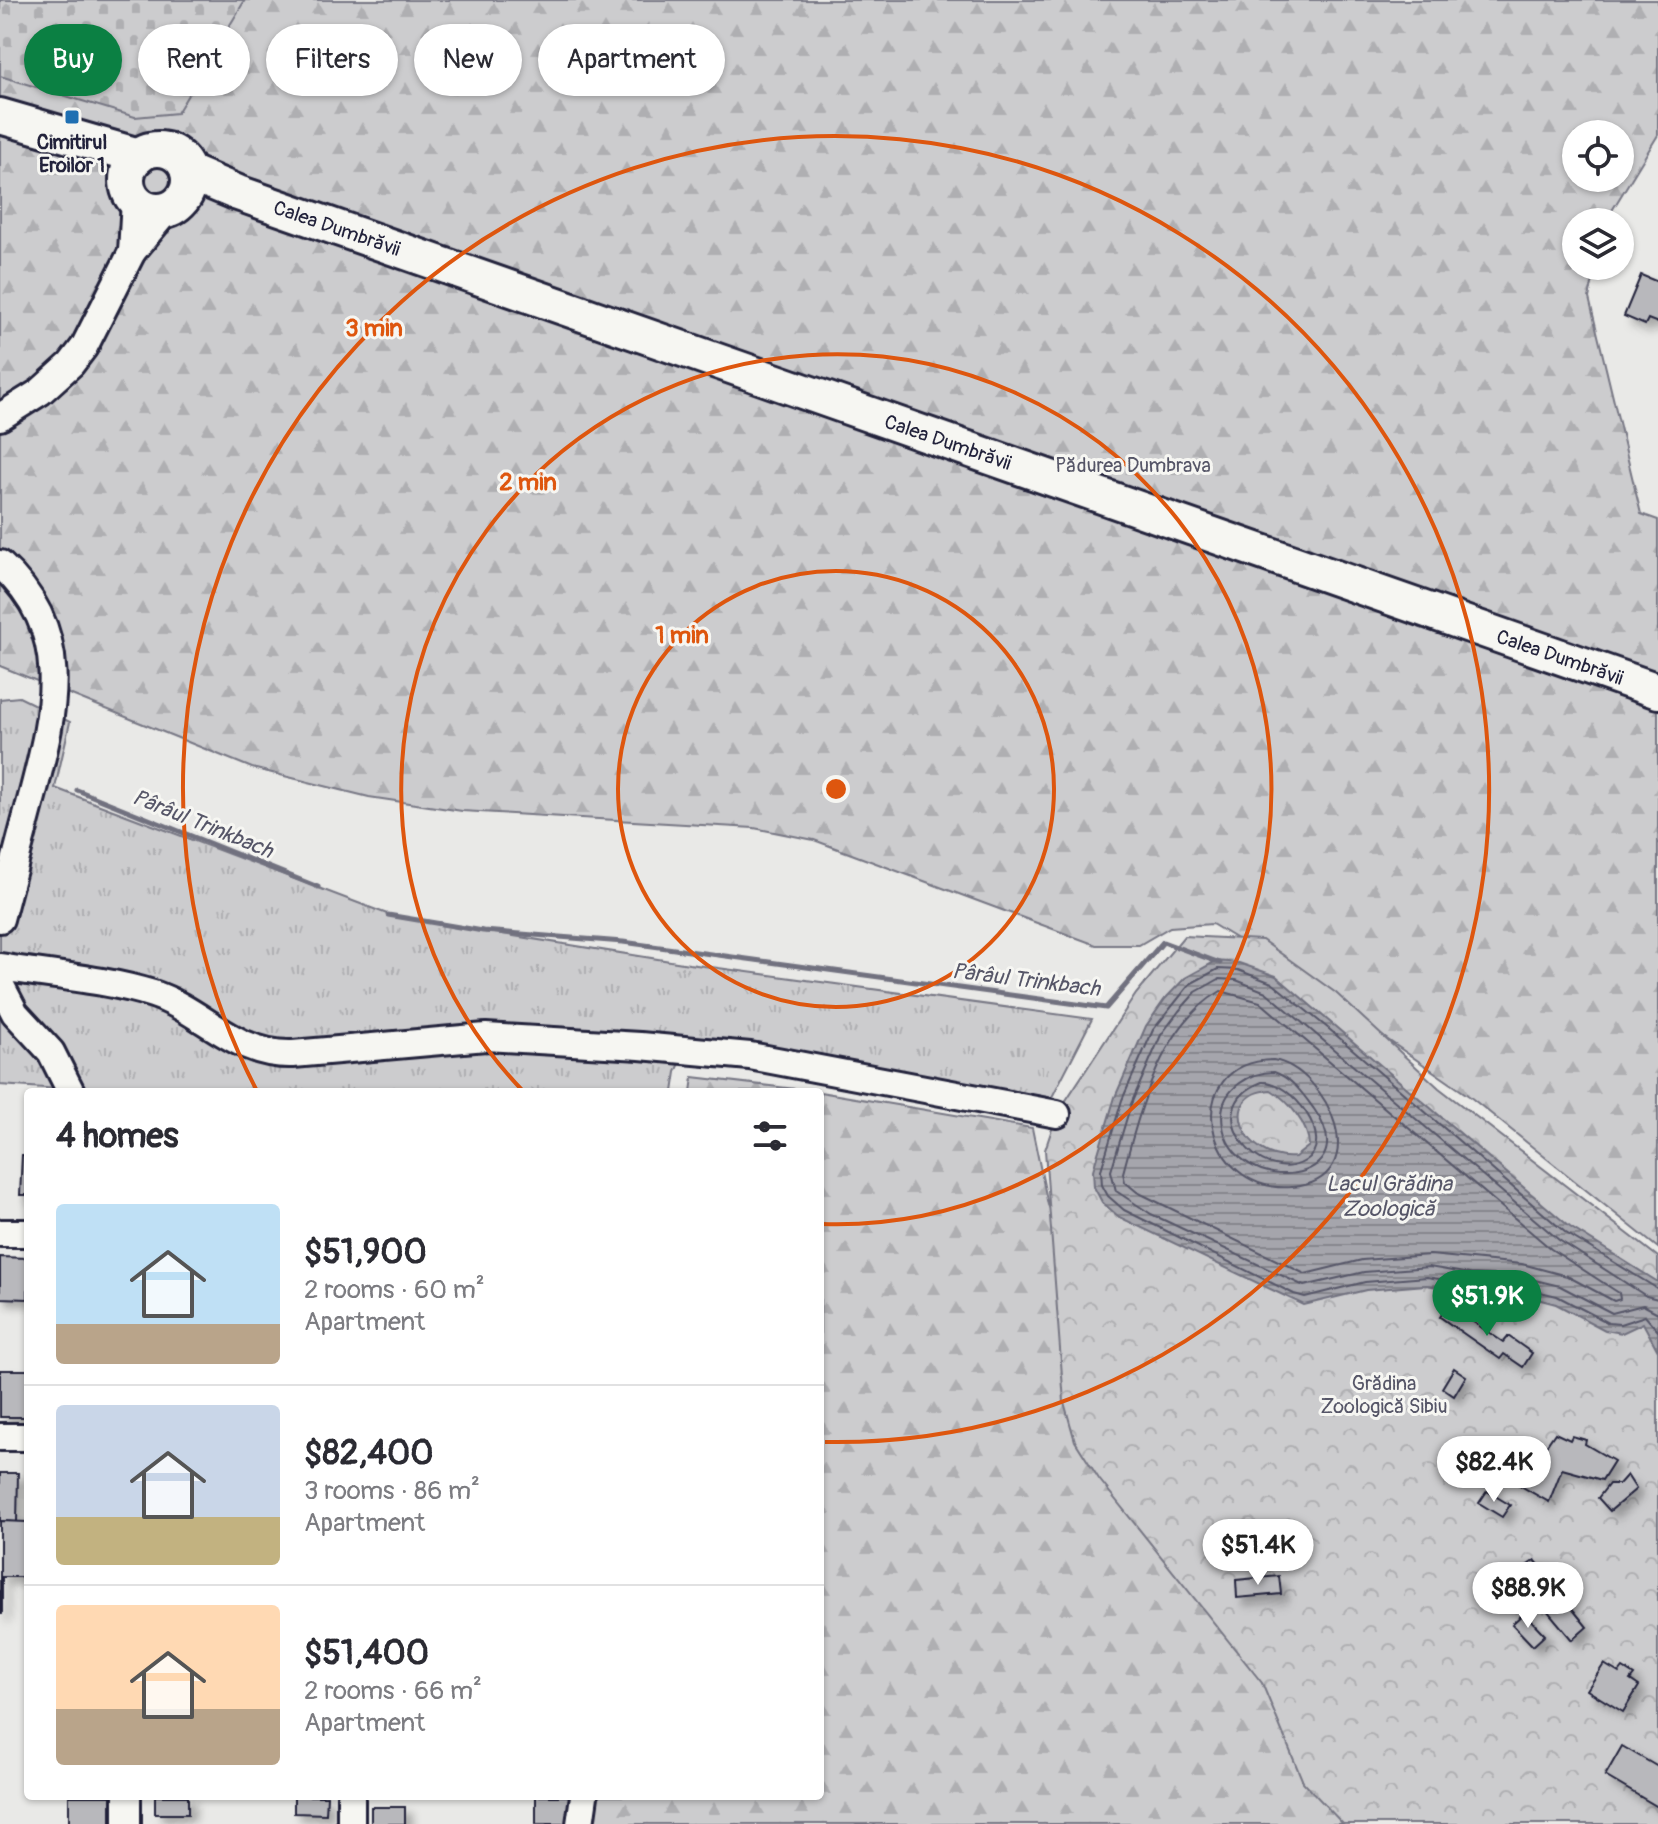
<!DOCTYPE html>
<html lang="en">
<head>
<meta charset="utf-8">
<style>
	body { margin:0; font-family:Pangolin,sans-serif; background:#f2f2f3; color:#2b2b33; height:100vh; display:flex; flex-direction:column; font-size:30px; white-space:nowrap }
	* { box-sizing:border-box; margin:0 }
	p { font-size:26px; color:#7c7c81 }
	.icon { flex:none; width:44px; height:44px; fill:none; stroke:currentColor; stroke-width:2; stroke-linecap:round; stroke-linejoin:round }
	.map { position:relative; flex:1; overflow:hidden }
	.sheet { position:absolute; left:24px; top:1088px; width:800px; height:712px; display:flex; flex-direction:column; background:#fff; border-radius:8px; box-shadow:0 2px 6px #0004 }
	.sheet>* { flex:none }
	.banner { position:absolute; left:24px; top:24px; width:800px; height:72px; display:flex; gap:16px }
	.fabs { position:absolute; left:1562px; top:120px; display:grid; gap:16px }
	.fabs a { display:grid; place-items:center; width:72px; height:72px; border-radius:50%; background:#fff; box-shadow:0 2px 6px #0004; font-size:40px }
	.price { position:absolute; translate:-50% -68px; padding:0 18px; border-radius:28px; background:#fff; color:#222; font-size:26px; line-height:52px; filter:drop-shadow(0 2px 4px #0008) }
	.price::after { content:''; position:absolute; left:50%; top:48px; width:24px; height:18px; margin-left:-12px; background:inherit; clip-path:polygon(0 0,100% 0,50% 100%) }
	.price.on { background:#0b8043; color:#fff }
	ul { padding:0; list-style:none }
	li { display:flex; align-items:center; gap:24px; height:200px; padding:0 32px }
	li+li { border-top:2px solid #e1e1e2 }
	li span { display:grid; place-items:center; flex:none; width:224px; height:160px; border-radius:8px; color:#555 }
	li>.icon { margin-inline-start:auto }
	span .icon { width:96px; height:96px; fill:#fffc; stroke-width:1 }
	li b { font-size:34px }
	h2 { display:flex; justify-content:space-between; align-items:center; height:96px; padding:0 32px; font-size:34px }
	.pill { padding:0 28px; border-radius:36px; background:#fff; box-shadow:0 2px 6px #0004; font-size:28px; line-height:72px }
	.pill.on { background:#0b8043; color:#fff }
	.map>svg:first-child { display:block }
</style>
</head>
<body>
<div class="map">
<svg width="1658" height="1824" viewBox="0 0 1658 1824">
	<defs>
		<pattern id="grass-tufts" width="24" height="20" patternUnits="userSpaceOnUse" patternTransform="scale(2)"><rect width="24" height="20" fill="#ccccce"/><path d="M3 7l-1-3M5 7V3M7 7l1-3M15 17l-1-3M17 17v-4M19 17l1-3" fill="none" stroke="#afafb2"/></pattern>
		<pattern id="forest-firs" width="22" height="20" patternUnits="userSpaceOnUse" patternTransform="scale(2)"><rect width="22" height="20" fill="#ccccce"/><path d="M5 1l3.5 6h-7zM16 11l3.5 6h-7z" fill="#afafb2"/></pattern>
		<pattern id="cemetery-stones" width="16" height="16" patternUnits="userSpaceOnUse" patternTransform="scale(2)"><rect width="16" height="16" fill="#ccccce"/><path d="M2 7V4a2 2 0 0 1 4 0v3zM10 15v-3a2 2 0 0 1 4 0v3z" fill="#afafb2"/></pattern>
		<pattern id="park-crowns" width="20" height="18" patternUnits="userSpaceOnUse" patternTransform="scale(2)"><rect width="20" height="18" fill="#ccccce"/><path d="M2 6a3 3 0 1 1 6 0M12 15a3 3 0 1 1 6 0" fill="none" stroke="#afafb2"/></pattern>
		<pattern id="water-rules" width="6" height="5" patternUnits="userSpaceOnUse" patternTransform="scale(2)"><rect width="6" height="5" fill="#a5a5ac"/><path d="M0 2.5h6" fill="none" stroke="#86868d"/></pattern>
		<filter id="shadow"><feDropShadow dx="7" dy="7" stdDeviation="4" flood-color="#0004"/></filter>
	</defs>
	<rect width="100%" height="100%" fill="#e9e9e7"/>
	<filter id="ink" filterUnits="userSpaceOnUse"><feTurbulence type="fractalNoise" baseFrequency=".0125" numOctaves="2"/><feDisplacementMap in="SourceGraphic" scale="16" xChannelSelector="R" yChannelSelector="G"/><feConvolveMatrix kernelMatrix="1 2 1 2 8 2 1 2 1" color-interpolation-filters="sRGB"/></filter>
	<g filter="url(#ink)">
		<!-- grass -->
		<path fill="url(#grass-tufts)" stroke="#777784" stroke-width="2" d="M 19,697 L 70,722 L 55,788 L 395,917 L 689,964 L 1092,1019 L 1049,1103 L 691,1039 L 676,1072 L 673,1092 L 105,1092 L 0,1085 L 0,699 Z"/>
		<!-- forest -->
		<g fill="url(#forest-firs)" stroke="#777784" stroke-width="2" fill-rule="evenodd">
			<path d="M 0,0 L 1658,0 L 1658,135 L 1605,222 L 1576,222 L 1576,266 L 1596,266 L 1589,298 L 1641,514 L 1658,520 L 1658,1248 L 1469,1096 L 1278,964 L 1212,924 L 1170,927 L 1139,945 L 1096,945 L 814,840 L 754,828 L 462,811 L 369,797 L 252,768 L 0,666 ZM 1576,134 L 1620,134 L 1620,178 L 1576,178 Z"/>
			<path d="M 693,1077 L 804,1090 L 818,1092 L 691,1092 Z"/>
			<path d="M 820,1092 L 1032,1128 L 1048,1205 L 1091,1291 L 1449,1824 L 590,1824 L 594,1796 L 820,1796 Z"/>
		</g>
		<!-- cemetery -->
		<path fill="url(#cemetery-stones)" stroke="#777784" stroke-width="2" d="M 0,0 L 245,0 L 177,113 L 135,117 L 0,76 Z"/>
		<!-- park -->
		<path fill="url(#park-crowns)" stroke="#777784" stroke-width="2" d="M 1184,936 L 1262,940 L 1336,993 L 1439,1088 L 1658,1257 L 1658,1824 L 1343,1824 L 1303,1782 L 1262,1683 L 1099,1479 L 1075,1441 L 1064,1402 L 1045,1150 L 1057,1114 L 1136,994 Z"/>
		<!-- garden -->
		<circle fill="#ccccce" stroke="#777784" stroke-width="2" cx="158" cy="180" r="19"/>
		<!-- water -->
		<path fill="url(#water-rules)" stroke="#71717f" stroke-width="2" fill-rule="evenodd" d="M 1216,961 L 1239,963 L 1276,976 L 1570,1227 L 1658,1282 L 1658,1351 L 1643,1323 L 1622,1333 L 1605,1330 L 1556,1304 L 1514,1293 L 1468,1292 L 1426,1285 L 1366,1290 L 1304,1305 L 1119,1217 L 1102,1202 L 1094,1187 L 1093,1170 L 1115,1097 L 1146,1026 L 1165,999 L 1185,978 ZM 1271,1090 C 1288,1100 1309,1125 1309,1146 L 1295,1157 C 1243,1162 1216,1093 1271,1090 Z"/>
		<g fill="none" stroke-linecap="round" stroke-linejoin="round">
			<!-- shore -->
			<g stroke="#565668" stroke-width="2">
				<path d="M 1221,991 L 1260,1002 L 1551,1249 L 1619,1293 L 1620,1299 L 1614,1301 L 1567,1276 L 1522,1264 L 1430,1255 L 1362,1260 L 1305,1274 L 1137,1192 L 1125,1182 L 1123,1173 C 1140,1110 1161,1025 1221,991 Z"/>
				<path d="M 1273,1060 C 1328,1069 1377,1180 1292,1187 C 1203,1195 1177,1062 1273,1060 Z"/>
				<path d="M 1274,1072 C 1292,1078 1303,1094 1314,1109 C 1371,1190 1222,1199 1222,1115 C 1222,1089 1250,1072 1274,1072 Z"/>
				<path d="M 1262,1082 C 1290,1080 1338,1140 1305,1161 C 1262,1188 1194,1109 1262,1082 Z"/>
				<path d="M 1658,1289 L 1566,1233 L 1329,1029 L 1272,983 L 1238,970 L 1218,969 L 1190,984 L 1153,1030 L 1122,1100 L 1101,1170 L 1102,1185 L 1108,1196 L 1124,1210 L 1294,1294 L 1305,1297 L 1365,1282 L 1427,1277 L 1469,1284 L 1516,1286 L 1557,1296 L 1609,1323 L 1620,1324 L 1645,1316 L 1658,1331"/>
				<path d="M 1658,1299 L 1646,1296 L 1559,1240 L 1266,992 L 1236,980 L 1219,979 L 1196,992 L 1179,1011 L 1161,1035 L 1131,1104 L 1111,1171 L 1116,1191 L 1151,1214 L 1304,1286 L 1364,1272 L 1429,1267 L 1470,1274 L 1518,1276 L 1560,1286 L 1612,1313 L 1643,1305 L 1658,1313"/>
			</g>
			<!-- stream -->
			<g stroke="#71717f" stroke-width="5">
				<path d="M 77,790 L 318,887"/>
				<path d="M 388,915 L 483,931 L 623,942 L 1106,1008 L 1163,942 L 1220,963"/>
			</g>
		</g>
		<!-- building -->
		<g fill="#b8b8bc" stroke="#22223b" stroke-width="2" filter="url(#shadow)">
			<path d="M 1641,275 L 1658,282 L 1658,323 L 1648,319 L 1645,325 L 1624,316 Z"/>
			<path d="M 22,1155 L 28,1155 L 28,1195 L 20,1195 Z"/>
			<path d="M 0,1257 L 28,1258 L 28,1299 L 0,1298 Z"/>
			<path d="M 1448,1305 L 1503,1342 L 1508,1336 L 1532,1353 L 1523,1367 L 1504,1354 L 1500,1359 L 1440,1317 Z"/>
			<path d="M 1454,1368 L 1466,1376 L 1454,1396 L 1442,1388 Z"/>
			<rect x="0" y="1370" width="28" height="47"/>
			<path d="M 1555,1433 L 1570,1440 L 1572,1436 L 1586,1440 L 1585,1444 L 1614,1461 L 1602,1480 L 1562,1469 L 1549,1502 L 1519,1485 Z"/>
			<path d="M 0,1473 L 18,1473 L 17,1522 L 0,1521 Z"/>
			<path d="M 1627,1475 L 1636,1489 L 1610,1511 L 1598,1498 L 1609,1484 L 1619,1484 Z"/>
			<path d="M 1487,1491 L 1510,1505 L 1502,1517 L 1479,1503 Z"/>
			<path d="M 0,1521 L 28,1522 L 28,1577 L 0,1577 Z"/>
			<path d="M 1535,1560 L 1545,1572 L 1526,1582 L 1518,1572 Z"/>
			<path d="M 1279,1576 L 1281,1594 L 1237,1598 L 1236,1580 Z"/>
			<rect x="0" y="1577" width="2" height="37"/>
			<path d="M 1507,1588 L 1517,1595 L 1507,1603 L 1500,1595 Z"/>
			<path d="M 1562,1596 L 1587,1627 L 1572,1640 L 1546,1609 Z"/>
			<path d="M 1524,1613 L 1545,1635 L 1533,1646 L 1512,1624 Z"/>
			<path d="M 1604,1664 L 1619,1673 L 1623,1668 L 1634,1675 L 1630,1680 L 1639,1686 L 1623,1712 L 1587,1690 Z"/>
			<path d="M 1622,1746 L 1658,1767 L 1658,1807 L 1605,1776 Z"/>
			<rect x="69" y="1796" width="42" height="28"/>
			<rect x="155" y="1796" width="33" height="18"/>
			<path d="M 294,1796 L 327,1796 L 326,1814 L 294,1813 Z"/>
			<path d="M 536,1796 L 569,1796 L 568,1824 L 536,1824 Z"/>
			<rect x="371" y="1807" width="34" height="17"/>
		</g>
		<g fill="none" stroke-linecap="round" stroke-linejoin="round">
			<!-- minor casing -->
			<g stroke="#22223b" stroke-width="32">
				<g id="minor">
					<path d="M 132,252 L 135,200"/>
					<path d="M 0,417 L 40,392 L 71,364 L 84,347 L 132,252 L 167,210"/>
					<path d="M 0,564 C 74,631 55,708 33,793 C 22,835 11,877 0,919"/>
					<path d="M 0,967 C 49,975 105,979 153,994 C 204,1011 235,1056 293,1054 L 486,1037 L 640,1046 L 750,1056 L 1057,1114"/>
					<path d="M 0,984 L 15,1013 L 51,1052 L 71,1092"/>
					<path d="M 0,1233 L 28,1233"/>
					<path d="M 0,1437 L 28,1437"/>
					<path d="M 127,1796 L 127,1824"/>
					<path d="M 351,1824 L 351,1796"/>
					<path d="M 580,1824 L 584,1796"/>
				</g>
			</g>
			<!-- major casing -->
			<g stroke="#22223b" stroke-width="40">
				<g id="major">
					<path d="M 0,116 L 139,156"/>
					<circle cx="158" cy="180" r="31"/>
					<path d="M 188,172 L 238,193 L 1658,691"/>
				</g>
			</g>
			<!-- minor -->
			<use href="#minor" stroke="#f6f6f2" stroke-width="26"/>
			<!-- major -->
			<use href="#major" stroke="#f6f6f2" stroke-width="34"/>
		</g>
	</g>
	<!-- distance rings -->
	<g fill="none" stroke="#de560e" stroke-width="4">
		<circle cx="836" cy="789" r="218"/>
		<path d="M523 1091A435 435 0 1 1 821 1224"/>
		<path d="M257 1091A653 653 0 1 1 825 1442"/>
	</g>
	<!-- markers -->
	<rect fill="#1f6fb2" stroke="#f6f6f2" stroke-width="3" x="64" y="109" width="16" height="16" rx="4"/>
	<g text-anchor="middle" stroke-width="6" stroke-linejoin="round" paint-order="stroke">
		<!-- poi labels -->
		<g font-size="20" font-weight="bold" fill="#22223b" stroke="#f6f6f2">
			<text x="72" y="149">Cimitirul<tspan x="72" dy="23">Eroilor 1</tspan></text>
		</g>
		<!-- street labels -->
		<g font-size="20" fill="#22223b" stroke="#f6f6f2">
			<text transform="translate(337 228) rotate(19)" y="7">Calea Dumbrăvii</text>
			<text transform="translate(948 442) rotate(19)" y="7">Calea Dumbrăvii</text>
			<text transform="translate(1560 657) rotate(19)" y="7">Calea Dumbrăvii</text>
		</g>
		<!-- park labels -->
		<g font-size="20" fill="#555567" stroke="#f6f6f2">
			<text x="1133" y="472">Pădurea Dumbrava</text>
			<text x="1384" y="1390">Grădina<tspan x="1384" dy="23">Zoologică Sibiu</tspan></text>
		</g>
		<!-- water labels -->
		<g font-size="22" font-style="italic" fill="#565668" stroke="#f6f6f2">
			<text transform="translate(203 823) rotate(22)" y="8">Pârâul Trinkbach</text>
			<text transform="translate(1026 979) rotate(7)" y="8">Pârâul Trinkbach</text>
			<text x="1389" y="1191">Lacul Grădina<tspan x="1389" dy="25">Zoologică</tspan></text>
		</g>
	</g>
	<circle cx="836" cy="789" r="12" fill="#de560e" stroke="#f6f6f2" stroke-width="4"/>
	<g font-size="24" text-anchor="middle" font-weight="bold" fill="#de560e" stroke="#f6f6f2" stroke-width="6" stroke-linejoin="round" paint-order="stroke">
		<text x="374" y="336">3 min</text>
		<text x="528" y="490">2 min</text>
		<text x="682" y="643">1 min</text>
	</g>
</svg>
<div class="fabs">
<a><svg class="icon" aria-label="locate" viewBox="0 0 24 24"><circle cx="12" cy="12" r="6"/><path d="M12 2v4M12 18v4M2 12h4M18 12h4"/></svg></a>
<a><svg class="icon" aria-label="layers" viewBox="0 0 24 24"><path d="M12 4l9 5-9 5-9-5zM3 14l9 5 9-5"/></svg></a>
</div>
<b class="price on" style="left:1487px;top:1338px">$51.9K</b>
<b class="price" style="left:1494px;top:1504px">$82.4K</b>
<b class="price" style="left:1258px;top:1587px">$51.4K</b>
<b class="price" style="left:1528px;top:1630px">$88.9K</b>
<div class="banner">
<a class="pill on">Buy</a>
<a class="pill">Rent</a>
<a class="pill">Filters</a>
<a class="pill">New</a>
<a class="pill">Apartment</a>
</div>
<section class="sheet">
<h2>4 homes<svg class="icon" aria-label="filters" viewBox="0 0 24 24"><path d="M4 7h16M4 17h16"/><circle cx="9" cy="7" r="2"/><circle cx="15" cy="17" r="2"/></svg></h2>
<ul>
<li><span style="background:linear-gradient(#bfe0f5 75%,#b9a48a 0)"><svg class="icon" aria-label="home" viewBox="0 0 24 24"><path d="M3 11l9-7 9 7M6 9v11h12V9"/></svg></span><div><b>$51,900</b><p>2 rooms · 60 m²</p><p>Apartment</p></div></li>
<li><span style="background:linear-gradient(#c9d6e8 70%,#c2b280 0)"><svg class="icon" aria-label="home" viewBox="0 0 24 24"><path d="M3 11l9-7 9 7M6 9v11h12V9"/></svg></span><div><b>$82,400</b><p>3 rooms · 86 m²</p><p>Apartment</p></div></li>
<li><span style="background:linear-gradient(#ffd9b3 65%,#b9a48a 0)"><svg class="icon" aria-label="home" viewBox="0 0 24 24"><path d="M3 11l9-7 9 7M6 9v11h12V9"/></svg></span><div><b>$51,400</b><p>2 rooms · 66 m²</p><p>Apartment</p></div></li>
</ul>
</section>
</div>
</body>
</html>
